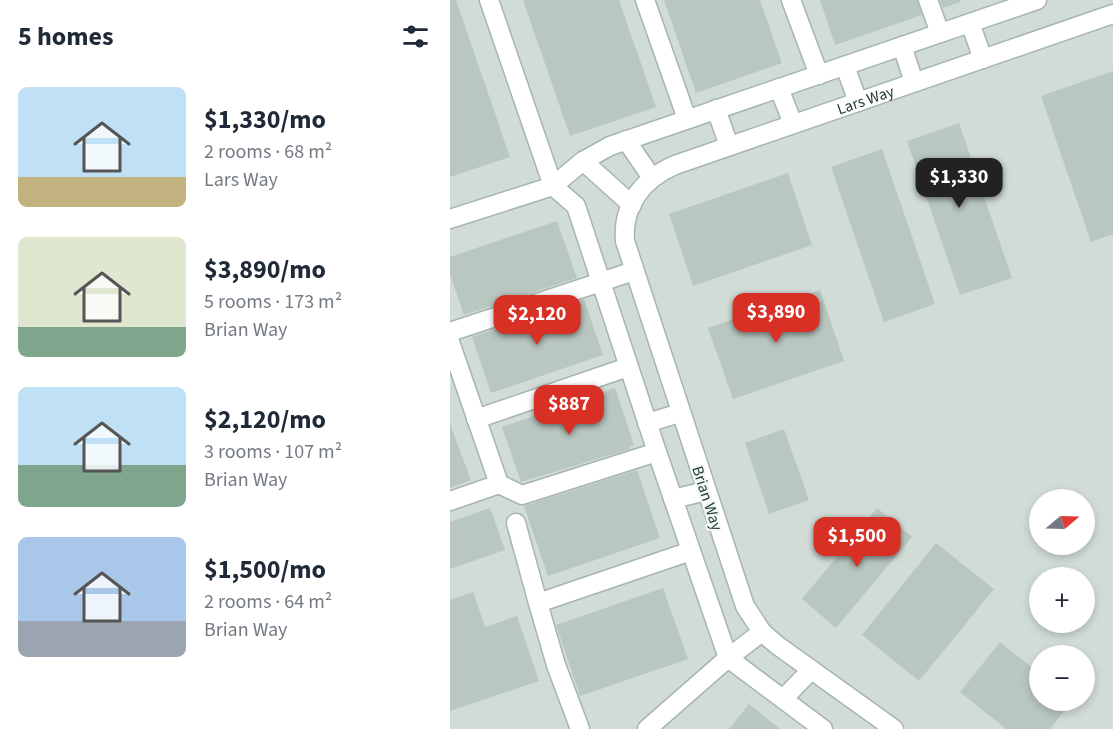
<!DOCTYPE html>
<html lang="en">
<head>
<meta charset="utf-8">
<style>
	body { margin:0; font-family:"Source Sans 3",sans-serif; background:#f6f6f7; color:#1f2937; height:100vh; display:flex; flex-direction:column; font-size:22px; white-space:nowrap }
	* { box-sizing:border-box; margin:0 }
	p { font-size:20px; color:#747a83 }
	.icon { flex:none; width:33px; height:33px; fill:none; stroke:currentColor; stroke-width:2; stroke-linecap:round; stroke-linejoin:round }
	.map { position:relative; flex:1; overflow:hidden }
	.drawer { display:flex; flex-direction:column; background:#fff; width:450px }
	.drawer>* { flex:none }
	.needle { width:39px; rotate:71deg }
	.tools { position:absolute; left:579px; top:489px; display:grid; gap:12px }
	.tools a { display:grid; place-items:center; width:66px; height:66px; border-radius:50%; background:#fff; box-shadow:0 3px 9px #0003; font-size:30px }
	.price { position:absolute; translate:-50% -51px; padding:0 14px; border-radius:12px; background:#d93025; color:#fff; font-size:20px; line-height:39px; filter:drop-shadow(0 2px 3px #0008) }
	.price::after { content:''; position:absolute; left:50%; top:36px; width:18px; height:14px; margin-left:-9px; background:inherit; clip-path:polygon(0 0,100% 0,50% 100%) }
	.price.selected { background:#222; color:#fff }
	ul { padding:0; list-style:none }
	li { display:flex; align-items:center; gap:18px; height:150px; padding:0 18px }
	li span { display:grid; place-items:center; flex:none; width:168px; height:120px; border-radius:9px; color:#555 }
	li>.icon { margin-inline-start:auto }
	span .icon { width:72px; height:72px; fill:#fffc; stroke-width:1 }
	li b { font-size:26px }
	h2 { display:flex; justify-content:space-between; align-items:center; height:72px; padding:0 18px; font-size:26px }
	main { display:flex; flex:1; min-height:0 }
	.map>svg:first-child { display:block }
</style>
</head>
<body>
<main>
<section class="drawer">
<h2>5 homes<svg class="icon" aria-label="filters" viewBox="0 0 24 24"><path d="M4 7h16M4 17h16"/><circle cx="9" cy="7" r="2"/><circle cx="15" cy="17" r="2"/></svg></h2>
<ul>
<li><span style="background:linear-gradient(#bfe0f5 75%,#c2b280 0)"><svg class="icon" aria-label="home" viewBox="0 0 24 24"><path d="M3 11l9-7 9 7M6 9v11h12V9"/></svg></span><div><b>$1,330/mo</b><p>2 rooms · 68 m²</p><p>Lars Way</p></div></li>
<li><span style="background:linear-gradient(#dfe7d0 75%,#7fa58c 0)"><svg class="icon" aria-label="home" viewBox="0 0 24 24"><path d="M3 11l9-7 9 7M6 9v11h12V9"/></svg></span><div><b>$3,890/mo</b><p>5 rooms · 173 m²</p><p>Brian Way</p></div></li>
<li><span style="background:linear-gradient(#bfe0f5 65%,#7fa58c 0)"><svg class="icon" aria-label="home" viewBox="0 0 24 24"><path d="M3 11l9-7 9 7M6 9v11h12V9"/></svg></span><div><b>$2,120/mo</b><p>3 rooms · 107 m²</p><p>Brian Way</p></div></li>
<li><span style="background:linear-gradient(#a9c7e8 70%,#9aa5b1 0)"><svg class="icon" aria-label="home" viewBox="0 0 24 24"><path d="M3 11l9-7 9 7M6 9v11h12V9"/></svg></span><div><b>$1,500/mo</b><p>2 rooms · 64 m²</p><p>Brian Way</p></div></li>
</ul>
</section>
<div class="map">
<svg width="663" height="729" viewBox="0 0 663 729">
	<rect width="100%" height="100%" fill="#e3ede8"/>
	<!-- built -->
	<path fill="#d1dcd7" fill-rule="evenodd" d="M 0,0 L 663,0 L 663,729 L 0,729 ZM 590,500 L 634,500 L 634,544 L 590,544 ZM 590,578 L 634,578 L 634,622 L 590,622 ZM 590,656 L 634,656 L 634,700 L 590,700 Z"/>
	<!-- building -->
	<g fill="#b9c7c1">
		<path d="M 0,0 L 6,0 L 60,157 L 0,177 Z"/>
		<path d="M 73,0 L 169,0 L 206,107 L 120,136 Z"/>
		<path d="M 214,0 L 310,0 L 332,63 L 246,93 Z"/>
		<path d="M 370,0 L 467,0 L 472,15 L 385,45 Z"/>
		<path d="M 490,0 L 510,0 L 510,2 L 493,8 Z"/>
		<path d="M 663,71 L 663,234 L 641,242 L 591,96 Z"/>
		<path d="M 509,123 L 562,278 L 510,295 L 457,141 Z"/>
		<path d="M 432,149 L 485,304 L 434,322 L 381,167 Z"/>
		<path d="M 338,173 L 362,245 L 243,286 L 219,214 Z"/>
		<path d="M 107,221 L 127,278 L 14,315 L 0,274 L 0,257 Z"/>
		<path d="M 370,290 L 394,361 L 283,399 L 258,328 Z"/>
		<path d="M 134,299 L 153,355 L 41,393 L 22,337 Z"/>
		<path d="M 165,388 L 184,445 L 179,447 L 180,449 L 71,482 L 52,427 Z"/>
		<path d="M 0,424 L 21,480 L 0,488 Z"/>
		<path d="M 334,429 L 359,500 L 319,514 L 295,443 Z"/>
		<path d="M 187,470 L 210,538 L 98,576 L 74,506 Z"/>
		<path d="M 40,508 L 55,550 L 0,569 L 0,522 Z"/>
		<path d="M 427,508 L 462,537 L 386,628 L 352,599 Z"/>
		<path d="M 486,543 L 544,589 L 469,681 L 412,635 Z"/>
		<path d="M 213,588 L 238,659 L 130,696 L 106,625 Z"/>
		<path d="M 23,592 L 35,627 L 67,616 L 89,681 L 0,711 L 0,600 Z"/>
		<path d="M 550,642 L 590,674 L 590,700 L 623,700 L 600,729 L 556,729 L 510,692 Z"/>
		<path d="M 299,704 L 330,729 L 279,729 Z"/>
	</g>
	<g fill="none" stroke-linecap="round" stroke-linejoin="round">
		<!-- minor casing -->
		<g stroke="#a6b5af" stroke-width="21">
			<g id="minor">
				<path d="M 195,0 L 237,119"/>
				<path d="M 341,0 L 369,75"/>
				<path d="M 478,0 L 490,33"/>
				<path d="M 520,23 L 533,59"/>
				<path d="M 452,46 L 464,82"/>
				<path d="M 395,66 L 408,102"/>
				<path d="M 329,88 L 343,124"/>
				<path d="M 266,109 L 279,146"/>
				<path d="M 176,140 L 202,178"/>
				<path d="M 133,161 L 182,205"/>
				<path d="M 0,219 L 103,186 L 39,0"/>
				<path d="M 0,332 L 184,271"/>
				<path d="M 0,342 L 49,484 L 0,501"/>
				<path d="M 26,419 L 178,367"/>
				<path d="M 197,423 L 230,413"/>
				<path d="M 49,484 L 72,495 L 207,452 L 126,206 L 103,186 L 133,161 L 160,146 L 587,0"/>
				<path d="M 223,499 L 256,491"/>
				<path d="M 66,523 L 88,603"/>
				<path d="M 312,632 L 278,658 L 373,729"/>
				<path d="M 333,699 L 361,670"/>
				<path d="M 130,729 L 106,665 L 88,603 L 241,551"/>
				<path d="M 197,729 L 278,658 L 207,452"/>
				<path id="s1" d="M 444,729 L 327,645 L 312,632 L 295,606 L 175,241 C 172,205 193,179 225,165 L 663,14"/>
			</g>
		</g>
		<!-- minor -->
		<use href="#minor" stroke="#fff" stroke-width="18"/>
	</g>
	<g text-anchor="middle" stroke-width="4.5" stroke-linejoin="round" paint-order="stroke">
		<!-- street labels -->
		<g font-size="16" fill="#233d35" stroke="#f4f9f6">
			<text dy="6" stroke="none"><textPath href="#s1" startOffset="878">Lars Way</textPath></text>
			<text transform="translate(258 498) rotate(72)" y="6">Brian Way</text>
		</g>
	</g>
</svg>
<div class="tools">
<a><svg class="needle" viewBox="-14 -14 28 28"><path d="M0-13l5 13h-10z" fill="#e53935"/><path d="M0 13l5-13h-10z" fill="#747a83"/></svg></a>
<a>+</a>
<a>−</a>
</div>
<b class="price selected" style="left:509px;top:209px">$1,330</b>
<b class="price" style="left:326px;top:344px">$3,890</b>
<b class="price" style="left:87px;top:346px">$2,120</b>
<b class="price" style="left:119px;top:436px">$887</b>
<b class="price" style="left:407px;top:568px">$1,500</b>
</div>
</main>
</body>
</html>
